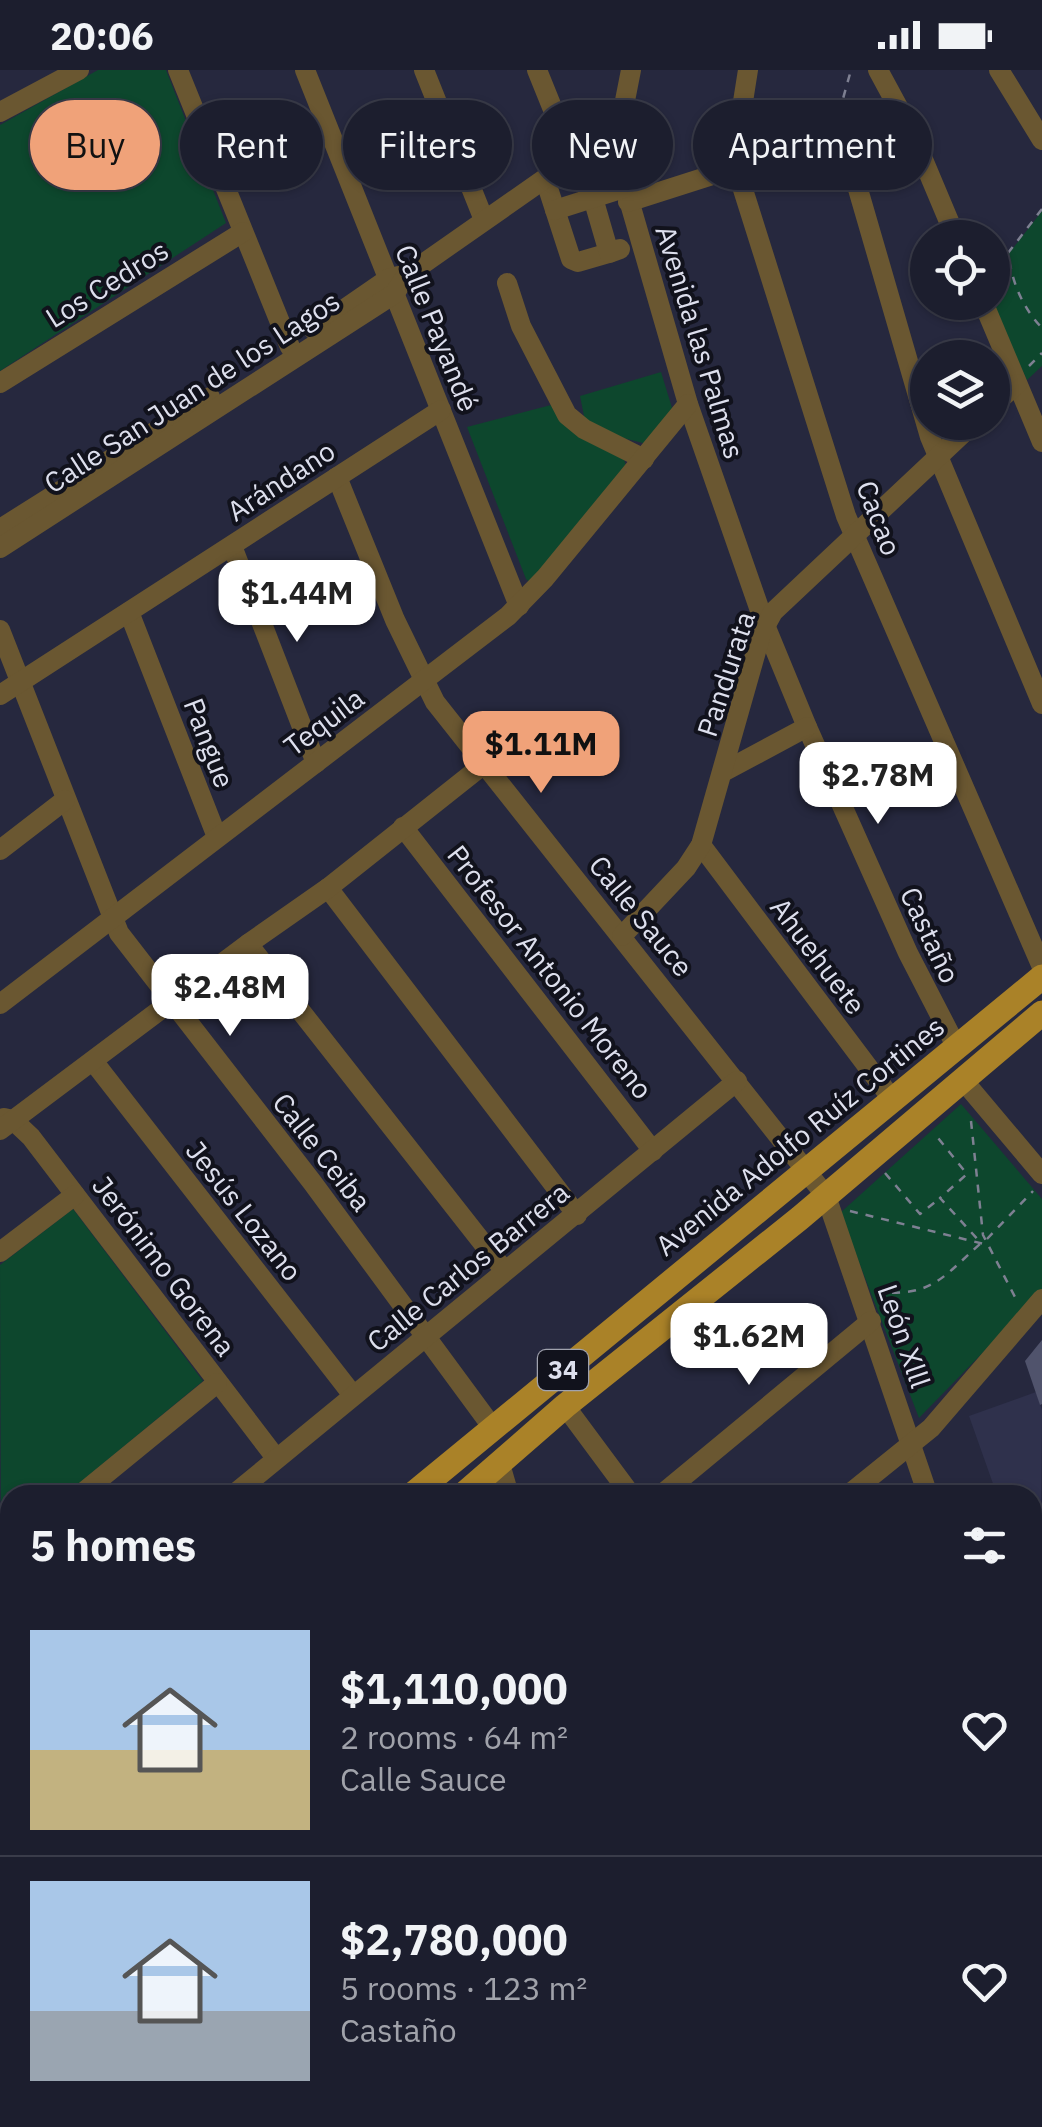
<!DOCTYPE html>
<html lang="en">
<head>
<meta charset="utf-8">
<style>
	body { margin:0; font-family:"IBM Plex Sans",sans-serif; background:#292b3a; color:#f1f3f6; height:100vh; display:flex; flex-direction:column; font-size:38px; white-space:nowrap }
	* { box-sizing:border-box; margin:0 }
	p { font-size:32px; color:#a0a2aa }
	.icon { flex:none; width:55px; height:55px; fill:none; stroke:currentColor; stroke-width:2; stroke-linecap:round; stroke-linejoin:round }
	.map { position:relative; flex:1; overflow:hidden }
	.drawer { position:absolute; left:0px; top:1415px; width:1042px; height:642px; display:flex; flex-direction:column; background:#1c1e2e; border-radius:30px 30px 0 0; box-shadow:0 2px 8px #0004,0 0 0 2px #3a3c4a }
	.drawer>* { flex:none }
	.guide { position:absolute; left:30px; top:30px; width:982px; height:90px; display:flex; gap:20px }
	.buttons { position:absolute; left:910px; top:150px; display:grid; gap:20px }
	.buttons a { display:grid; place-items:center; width:100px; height:100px; border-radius:50%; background:#1c1e2e; box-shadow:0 2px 8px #0004,0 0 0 2px #3a3c4a; font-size:50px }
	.price { position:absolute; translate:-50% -85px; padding:0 22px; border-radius:20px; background:#fff; color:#222; font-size:32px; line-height:65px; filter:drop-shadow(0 2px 5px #0008) }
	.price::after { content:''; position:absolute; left:50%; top:60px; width:30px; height:22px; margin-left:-15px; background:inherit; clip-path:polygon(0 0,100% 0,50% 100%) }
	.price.current { background:#f0a279; color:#111 }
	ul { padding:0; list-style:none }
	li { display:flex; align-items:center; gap:30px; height:250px; padding:0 30px }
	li+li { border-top:2px solid #3a3c4a }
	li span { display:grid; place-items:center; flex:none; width:280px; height:200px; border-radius:0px; color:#555 }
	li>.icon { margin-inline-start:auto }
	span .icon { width:120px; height:120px; fill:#fffc; stroke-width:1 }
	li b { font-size:42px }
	h2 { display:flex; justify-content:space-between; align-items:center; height:120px; padding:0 30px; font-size:42px }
	.chip { padding:0 35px; border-radius:45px; background:#1c1e2e; box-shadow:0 2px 8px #0004,0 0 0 2px #3a3c4a; font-size:35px; line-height:90px }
	.chip.current { background:#f0a279; color:#111 }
	.status { display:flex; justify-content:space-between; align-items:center; height:70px; padding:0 50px; background:#1c1e2e; direction:ltr }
	.status svg { height:28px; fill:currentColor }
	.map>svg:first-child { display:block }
</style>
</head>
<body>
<div class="status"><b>20:06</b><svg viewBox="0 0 49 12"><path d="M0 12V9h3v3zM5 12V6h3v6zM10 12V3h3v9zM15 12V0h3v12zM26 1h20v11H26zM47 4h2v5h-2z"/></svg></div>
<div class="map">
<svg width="1042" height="2057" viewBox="0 0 1042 2057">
	<rect width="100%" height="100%" fill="#26283e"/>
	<!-- built -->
	<g fill="#2f314c">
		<path d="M 1036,1322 L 1042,1340 L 1040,1552 L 1033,1530 L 1032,1425 L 997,1425 L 969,1346 Z"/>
		<path d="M 410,2048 L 517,2048 L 524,2057 L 398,2057 Z"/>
	</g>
	<!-- green -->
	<g fill="#0d472d">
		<path d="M 98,0 L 166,0 L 226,153 L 0,301 L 0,55 Z"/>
		<path d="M 1042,141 L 1042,296 L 1027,310 L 990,233 L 992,232 L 993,204 Z"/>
		<path d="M 661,302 L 673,341 L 647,374 L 615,366 L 585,351 L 580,326 Z"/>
		<path d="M 551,335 C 566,366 592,372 622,383 L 626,396 L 533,515 L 526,509 L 467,357 Z"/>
		<path d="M 961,1034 L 1042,1129 L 1042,1222 L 919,1348 L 840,1143 Z"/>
		<path d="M 73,1139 L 203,1311 L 65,1425 L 10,1425 L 10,1471 L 1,1478 L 0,1195 Z"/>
	</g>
	<!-- shadow -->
	<path fill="#0007" d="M 426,2048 L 480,2048 L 487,2057 L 414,2057 Z"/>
	<!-- building -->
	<path fill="#50536c" d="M 1042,1270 L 1042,1334 L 1040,1335 L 1025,1291 Z"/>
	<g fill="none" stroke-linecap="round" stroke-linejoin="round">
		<!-- path -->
		<g stroke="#7e8092" stroke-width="2.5" stroke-dasharray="8 8" stroke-linecap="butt">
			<path d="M 839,43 L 851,0"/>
			<path d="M 1042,139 L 1008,183 C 1012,212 1022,237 1042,258"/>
			<path d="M 1029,296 L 1042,283"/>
			<path d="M 971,1051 L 983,1165 L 1016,1229"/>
			<path d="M 885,1103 L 920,1144 L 939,1129"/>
			<path d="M 850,1141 L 988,1175"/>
			<path d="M 987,1169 L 1033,1121"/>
			<path d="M 876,1222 C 932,1227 942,1208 981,1173 L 940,1128 L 967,1104 L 934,1063"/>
		</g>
		<!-- minor -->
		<g stroke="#6a5731" stroke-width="20">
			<path d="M 178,0 L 290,277"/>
			<path d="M 305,0 L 519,536"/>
			<path d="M 424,0 L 484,150"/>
			<path d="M 537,0 L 573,89"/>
			<path d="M 631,0 L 620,56 L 620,99 L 688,334 L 765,555 L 807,657 L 908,883 L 956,976"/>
			<path d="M 748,0 L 736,76 L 740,110 L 846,446 L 1042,897"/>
			<path d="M 878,0 L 911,61 L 956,168"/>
			<path d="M 999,0 L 1042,70"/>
			<path d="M 0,42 L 79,0"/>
			<path d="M 842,64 L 930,367 L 1042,634"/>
			<path d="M 545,109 L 571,189 L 578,192 L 609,183"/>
			<path d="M 593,128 L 609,183 L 620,179"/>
			<path d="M 628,132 L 903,44"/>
			<path d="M 555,140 L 624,118"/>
			<path d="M 507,213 L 521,256 L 567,345 L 584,359 L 644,389"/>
			<path d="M 983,232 L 1042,372"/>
			<path d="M 314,260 L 388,209 L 399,206"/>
			<path d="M 0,313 L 243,162"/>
			<path d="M 992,336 L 1017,314"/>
			<path d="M 337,407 L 395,550 L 435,632 L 826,1126 L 928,1425"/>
			<path d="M 0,459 L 210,327"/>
			<path d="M 232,476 L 316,693"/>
			<path d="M 0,478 L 394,224 L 407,205 L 620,56"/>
			<path d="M 129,542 L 217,767"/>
			<path d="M 0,560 L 119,863 L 312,1112 L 493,1358"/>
			<path d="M 0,625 L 441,340"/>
			<path d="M 723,702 L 807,657"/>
			<path d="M 403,757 L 653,1081"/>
			<path d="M 701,775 L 892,1029"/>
			<path d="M 0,780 L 65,730"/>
			<path d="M 328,818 L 577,1145"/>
			<path d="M 622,866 L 686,798 L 701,775 L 761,564 L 773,542 L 975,352"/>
			<path d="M 248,874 L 504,1200"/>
			<path d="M 0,934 L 508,546 L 545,508 L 688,334"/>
			<path d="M 93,991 L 352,1324"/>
			<path d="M 962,1009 L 1042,1104"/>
			<path d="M 4,1048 L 13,1050 L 31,1067 L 276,1388"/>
			<path d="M 0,1060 L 248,874 L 328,818 L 483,695"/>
			<path d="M 0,1182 L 75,1125"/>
			<path d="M 565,1336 L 631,1425"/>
			<path d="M 500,1394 L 509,1425"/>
			<path d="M 80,1425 L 217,1313"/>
			<path d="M 233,1425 L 737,1011"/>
			<path d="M 661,1425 L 871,1251"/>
			<path d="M 848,1425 L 931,1358 L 1042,1229"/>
			<path d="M 0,1491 L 10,1482"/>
			<path d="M 0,1518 L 10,1545"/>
			<path d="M 1032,1569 L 1042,1565"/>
			<path d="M 1032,1614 L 1042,1611"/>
			<path d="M 0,1617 L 10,1608"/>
			<path d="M 1032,1686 L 1042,1711"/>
			<path d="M 1032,1751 L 1042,1772"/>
			<path d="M 0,1780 L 10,1787"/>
			<path d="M 0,1822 L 10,1836"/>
			<path d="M 1032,1920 L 1042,1903"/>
			<path d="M 1032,1945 L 1042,1927"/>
			<path d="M 0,1992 L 10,1984"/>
			<path d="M 1032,2046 L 1042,2053"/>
			<path d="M 172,2048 L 180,2057"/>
			<path d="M 197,2048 L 205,2057"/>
			<path d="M 229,2048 L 237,2057"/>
			<path d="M 141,2057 L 154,2048"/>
			<path d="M 576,2057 L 588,2048"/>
			<path d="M 782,2057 L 786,2048"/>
			<path d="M 961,2057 L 965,2048"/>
		</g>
		<!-- major -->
		<g stroke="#aa8228" stroke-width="25">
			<path d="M 412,1425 L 1042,907"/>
			<path d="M 463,1425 L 565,1336 L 800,1148 L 1042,943"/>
			<path d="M 0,1763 L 10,1755"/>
			<path d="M 0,1813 L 10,1807"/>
			<path d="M 1032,1876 L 1042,1860"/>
			<path d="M 1032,1969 L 1042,1952"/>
			<path d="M 942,2057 L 946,2048"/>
			<path d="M 990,2057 L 994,2048"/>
		</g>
	</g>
	<g text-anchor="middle" stroke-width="8" stroke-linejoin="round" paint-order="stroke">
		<!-- shield labels -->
		<rect fill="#11121c" stroke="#a0a2ae" stroke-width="2.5" x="538" y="1280" width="50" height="40" rx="8"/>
		<g font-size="25" font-weight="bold" fill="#dddfed">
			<text x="563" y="1309">34</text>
		</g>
		<!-- street labels -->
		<g font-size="28" fill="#dddfed" stroke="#11121c">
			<text transform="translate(107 214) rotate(-32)" y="10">Los Cedros</text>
			<text transform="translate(437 258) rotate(68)" y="10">Calle Payandé</text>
			<text transform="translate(700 272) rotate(73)" y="10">Avenida las Palmas</text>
			<text transform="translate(192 322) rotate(-33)" y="10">Calle San Juan de los Lagos</text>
			<text transform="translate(281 411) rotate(-33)" y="10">Arándano</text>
			<text transform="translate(879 448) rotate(69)" y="10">Cacao</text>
			<text transform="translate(726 604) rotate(-72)" y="10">Pandurata</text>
			<text transform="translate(324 652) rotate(-37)" y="10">Tequila</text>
			<text transform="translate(209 673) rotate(69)" y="10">Pangue</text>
			<text transform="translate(641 846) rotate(51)" y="10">Calle Sauce</text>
			<text transform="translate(930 865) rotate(65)" y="10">Castaño</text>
			<text transform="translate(818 886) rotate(53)" y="10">Ahuehuete</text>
			<text transform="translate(550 902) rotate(52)" y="10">Profesor Antonio Moreno</text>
			<text transform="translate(800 1066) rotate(-39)" y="10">Avenida Adolfo Ruíz Cortines</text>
			<text transform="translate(322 1082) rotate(52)" y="10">Calle Ceiba</text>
			<text transform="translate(244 1141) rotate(52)" y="10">Jesús Lozano</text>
			<text transform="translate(164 1196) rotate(53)" y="10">Jerónimo Gorena</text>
			<text transform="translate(468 1197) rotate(-39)" y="10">Calle Carlos Barrera</text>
			<text transform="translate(904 1266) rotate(71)" y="10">León Xlll</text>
		</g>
	</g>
</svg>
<div class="buttons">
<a><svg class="icon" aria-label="locate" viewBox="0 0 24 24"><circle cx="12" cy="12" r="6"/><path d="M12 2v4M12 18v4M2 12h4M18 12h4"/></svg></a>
<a><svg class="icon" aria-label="layers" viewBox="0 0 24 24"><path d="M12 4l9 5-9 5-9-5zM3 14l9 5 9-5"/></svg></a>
</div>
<b class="price" style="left:297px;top:575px">$1.44M</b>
<b class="price current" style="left:541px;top:726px">$1.11M</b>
<b class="price" style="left:878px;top:757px">$2.78M</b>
<b class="price" style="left:230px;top:969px">$2.48M</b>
<b class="price" style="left:749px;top:1318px">$1.62M</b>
<div class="guide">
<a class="chip current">Buy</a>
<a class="chip">Rent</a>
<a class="chip">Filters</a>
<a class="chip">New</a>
<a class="chip">Apartment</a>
</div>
<section class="drawer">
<h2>5 homes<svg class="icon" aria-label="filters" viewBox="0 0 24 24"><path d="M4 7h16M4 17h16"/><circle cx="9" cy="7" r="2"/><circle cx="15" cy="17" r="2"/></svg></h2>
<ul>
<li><span style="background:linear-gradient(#a9c7e8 60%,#c2b280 0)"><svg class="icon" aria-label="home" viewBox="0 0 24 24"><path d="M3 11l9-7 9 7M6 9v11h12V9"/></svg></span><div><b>$1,110,000</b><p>2 rooms · 64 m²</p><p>Calle Sauce</p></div><svg class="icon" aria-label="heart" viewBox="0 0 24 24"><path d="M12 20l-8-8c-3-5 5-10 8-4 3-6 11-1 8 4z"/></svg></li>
<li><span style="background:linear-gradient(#a9c7e8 65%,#9aa5b1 0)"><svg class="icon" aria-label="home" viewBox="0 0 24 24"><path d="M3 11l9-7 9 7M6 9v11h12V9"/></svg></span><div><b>$2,780,000</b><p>5 rooms · 123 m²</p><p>Castaño</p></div><svg class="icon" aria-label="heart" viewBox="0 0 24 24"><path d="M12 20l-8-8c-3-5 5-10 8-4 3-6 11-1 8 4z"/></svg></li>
</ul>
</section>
</div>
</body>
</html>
